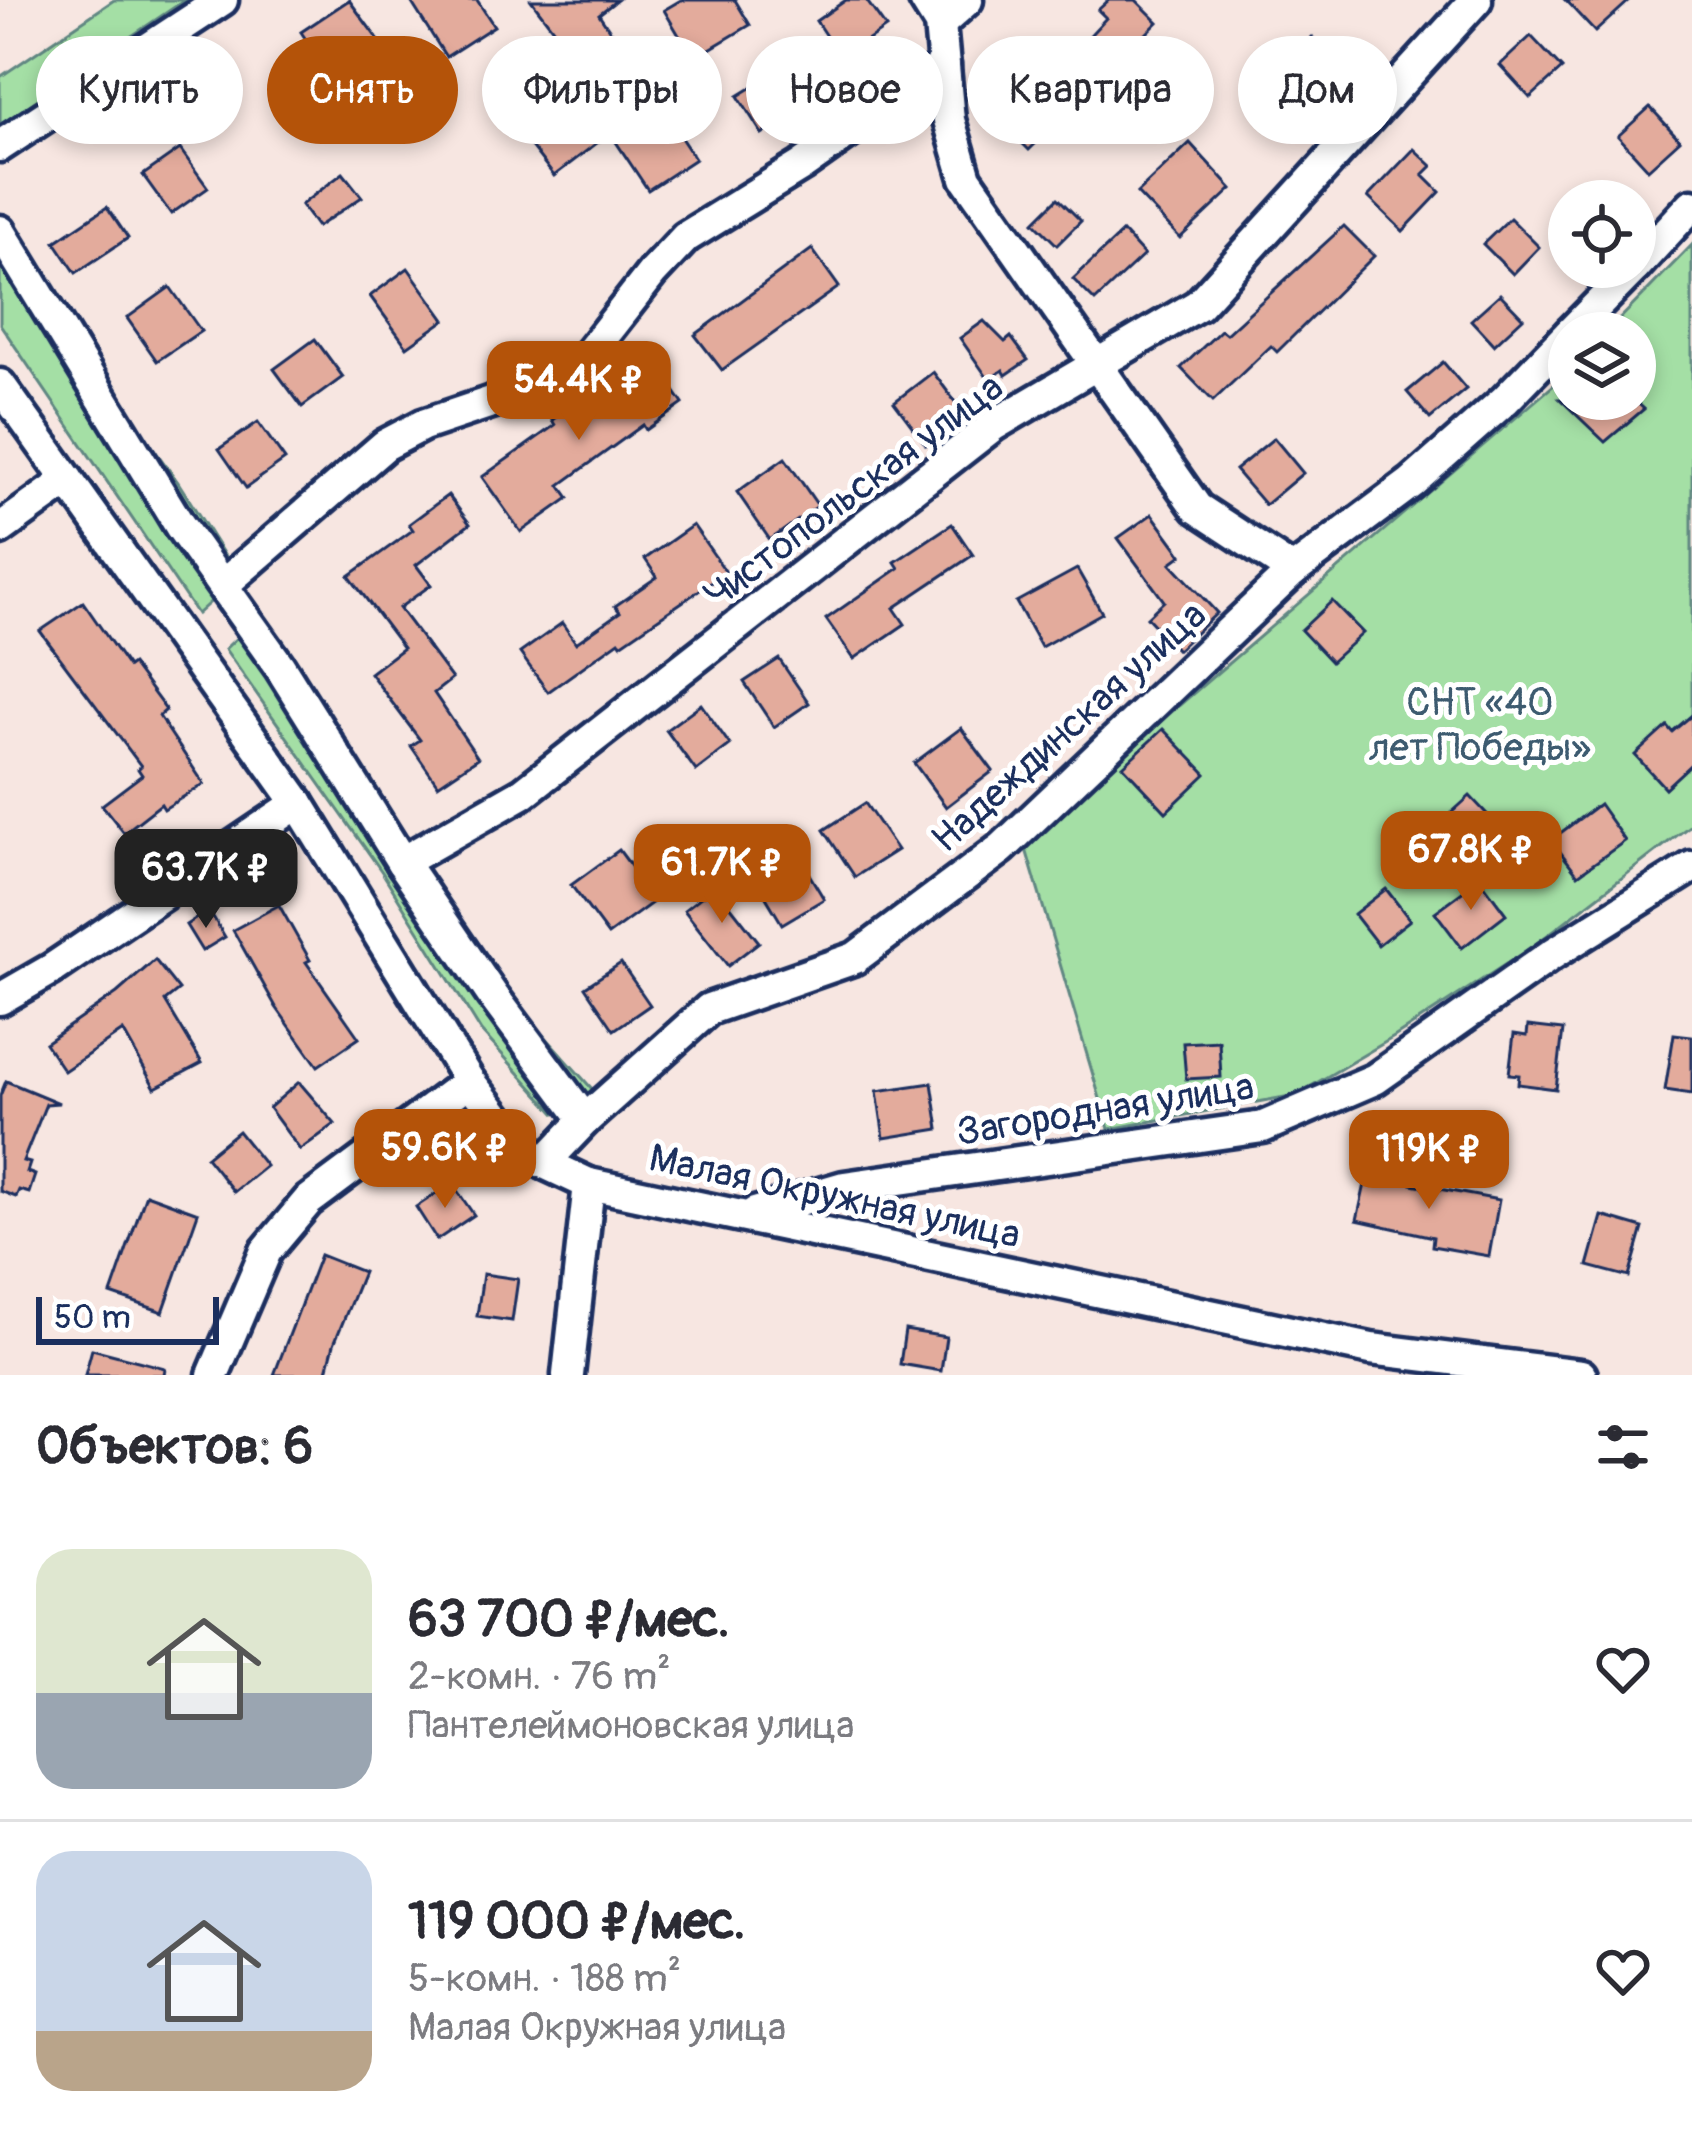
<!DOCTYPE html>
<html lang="ru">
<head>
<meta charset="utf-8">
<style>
	body { margin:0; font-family:Pangolin,sans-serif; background:#f7f7f7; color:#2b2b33; height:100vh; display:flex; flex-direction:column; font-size:45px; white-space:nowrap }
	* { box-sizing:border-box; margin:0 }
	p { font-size:39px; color:#7c7c81 }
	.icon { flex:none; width:66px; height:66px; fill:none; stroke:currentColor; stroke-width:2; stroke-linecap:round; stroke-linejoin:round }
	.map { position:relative; height:1375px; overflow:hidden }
	.drawer { display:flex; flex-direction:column; background:#fff; flex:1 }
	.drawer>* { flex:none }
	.guide { position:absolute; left:36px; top:36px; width:1620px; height:108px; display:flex; gap:24px }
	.buttons { position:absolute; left:1548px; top:180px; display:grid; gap:24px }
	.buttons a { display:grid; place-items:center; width:108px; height:108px; border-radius:50%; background:#fff; box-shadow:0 6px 18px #0003; font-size:60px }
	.scale { position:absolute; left:36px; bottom:30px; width:183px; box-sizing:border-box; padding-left:12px; border:6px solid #1b2f5e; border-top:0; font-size:33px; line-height:42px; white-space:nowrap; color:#1b2f5e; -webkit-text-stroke:9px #fff; paint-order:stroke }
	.price { position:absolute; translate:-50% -102px; padding:0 27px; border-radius:24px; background:#b45309; color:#fff; font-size:39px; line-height:78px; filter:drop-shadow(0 3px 6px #0008) }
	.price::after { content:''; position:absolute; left:50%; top:72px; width:36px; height:27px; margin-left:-18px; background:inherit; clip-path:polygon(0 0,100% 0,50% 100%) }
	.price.active { background:#222; color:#fff }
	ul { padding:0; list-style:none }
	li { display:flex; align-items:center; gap:36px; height:300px; padding:0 36px }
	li+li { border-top:3px solid #e1e1e2 }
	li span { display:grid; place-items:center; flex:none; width:336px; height:240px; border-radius:36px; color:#555 }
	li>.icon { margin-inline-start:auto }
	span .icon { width:144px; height:144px; fill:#fffc; stroke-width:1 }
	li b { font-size:51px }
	h2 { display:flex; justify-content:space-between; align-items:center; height:144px; padding:0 36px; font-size:51px }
	.pill { padding:0 42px; border-radius:54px; background:#fff; box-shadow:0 6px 18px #0003; font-size:42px; line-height:108px }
	.pill.active { background:#b45309; color:#fff }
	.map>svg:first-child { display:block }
</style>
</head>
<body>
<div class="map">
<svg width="1692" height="1375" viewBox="0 0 1692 1375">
	<rect width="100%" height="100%" fill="#f7e6e1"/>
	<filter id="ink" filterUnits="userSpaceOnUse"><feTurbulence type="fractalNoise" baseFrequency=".00833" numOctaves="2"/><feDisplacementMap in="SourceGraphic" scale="24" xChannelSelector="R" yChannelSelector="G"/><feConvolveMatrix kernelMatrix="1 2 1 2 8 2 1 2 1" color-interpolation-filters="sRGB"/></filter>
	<g filter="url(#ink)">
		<!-- green -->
		<g fill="#a4dfa5" stroke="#608782" stroke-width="3">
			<path d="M 114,0 L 185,0 L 0,125 L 0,77 Z"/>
			<path d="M 0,238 L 178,482 L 238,577 L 197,614 L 0,324 Z"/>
			<path d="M 1692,245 L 1692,824 L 1532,947 L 1394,1037 L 1296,1095 L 1109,1129 L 1023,839 L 1569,372 L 1569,399 L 1635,399 L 1635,333 L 1606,333 Z"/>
			<path d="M 256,619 L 493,978 L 593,1090 L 555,1113 L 481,1031 L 382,872 L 225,649 Z"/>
		</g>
		<!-- building -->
		<g fill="#e3ab9c" stroke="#1b2f5e" stroke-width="3">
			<path d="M 349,0 L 382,45 L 332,78 L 301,32 Z"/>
			<path d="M 410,0 L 477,0 L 494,26 L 446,57 Z"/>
			<path d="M 531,0 L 617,0 L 599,14 L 695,159 L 648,190 L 610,133 L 554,176 L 526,140 L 585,96 L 563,62 L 573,55 Z"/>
			<path d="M 681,0 L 735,0 L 750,25 L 693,59 L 664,10 Z"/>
			<path d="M 846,0 L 866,0 L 886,28 L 841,59 L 816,21 Z"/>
			<path d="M 1109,0 L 1136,0 L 1158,22 L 1114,66 L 1116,69 L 1110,75 L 1122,85 L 1102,107 L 1090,96 L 1085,101 L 1082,98 L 1029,150 L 987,108 L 1017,79 L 1031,94 L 1062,62 L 1056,56 L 1072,39 L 1080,46 L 1106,18 L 1098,10 Z"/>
			<path d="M 1565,0 L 1630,0 L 1595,32 Z"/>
			<path d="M 1531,36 L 1562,69 L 1530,98 L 1500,65 Z"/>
			<path d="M 1312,37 L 1345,70 L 1300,114 L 1267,80 Z"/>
			<path d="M 793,62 L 817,99 L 762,134 L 738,96 Z"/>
			<path d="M 1650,107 L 1680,140 L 1648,169 L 1618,136 Z"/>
			<path d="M 1190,143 L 1232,189 L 1180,238 L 1137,193 Z"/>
			<path d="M 180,149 L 208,188 L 171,214 L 143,175 Z"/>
			<path d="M 1414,149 L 1432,166 L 1423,175 L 1440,192 L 1403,231 L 1368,197 Z"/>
			<path d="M 343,173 L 362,197 L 317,227 L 301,205 Z"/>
			<path d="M 1058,198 L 1081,221 L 1057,245 L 1034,222 Z"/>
			<path d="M 107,207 L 128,238 L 76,273 L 55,242 Z"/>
			<path d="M 1510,218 L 1539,247 L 1513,274 L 1483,244 Z"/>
			<path d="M 1344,226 L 1374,256 L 1277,352 L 1271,346 L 1213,401 L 1181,368 L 1221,330 L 1226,334 Z"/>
			<path d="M 1123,232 L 1144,255 L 1095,301 L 1073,279 Z"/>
			<path d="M 812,249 L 839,287 L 722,370 L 695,335 Z"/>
			<path d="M 408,268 L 445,320 L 407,347 L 370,296 Z"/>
			<path d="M 170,287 L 201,331 L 157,361 L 127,318 Z"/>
			<path d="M 1500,294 L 1523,318 L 1494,345 L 1471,320 Z"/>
			<path d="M 984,321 L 1005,342 L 1011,337 L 1028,360 L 1006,375 L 1003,370 L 989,380 L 960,338 Z"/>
			<path d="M 315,339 L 343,377 L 302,407 L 274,369 Z"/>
			<path d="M 652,359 L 683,404 L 646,430 L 643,425 L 560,485 L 569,498 L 521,532 L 482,477 L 555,425 L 552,420 L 587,395 L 592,401 Z"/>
			<path d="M 1443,362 L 1466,389 L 1430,419 L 1407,392 Z"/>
			<path d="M 933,372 L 965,415 L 926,445 L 894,402 Z"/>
			<path d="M 1560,399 L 1633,399 L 1644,409 L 1605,442 Z"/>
			<path d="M 258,422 L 285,460 L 246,488 L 219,449 Z"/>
			<path d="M 1274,438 L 1303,473 L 1265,505 L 1235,470 Z"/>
			<path d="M 785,458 L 818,506 L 770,540 L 737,492 Z"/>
			<path d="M 448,495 L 470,524 L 416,565 L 431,585 L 399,608 L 452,679 L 434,693 L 478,758 L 438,785 L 411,746 L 420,740 L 370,673 L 403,648 L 349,576 L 413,530 L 409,524 Z"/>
			<path d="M 1152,514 L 1182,555 L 1171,563 L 1217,613 L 1177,650 L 1147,617 L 1164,601 L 1118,538 Z"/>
			<path d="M 952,524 L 973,555 L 894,608 L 905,624 L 854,659 L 826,619 L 899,568 L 895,562 Z"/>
			<path d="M 693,525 L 726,572 L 621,644 L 619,641 L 548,692 L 520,653 L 562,623 L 576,643 L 620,612 L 615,606 L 657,577 L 645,559 Z"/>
			<path d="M 1077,569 L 1102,613 L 1041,647 L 1016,602 Z"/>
			<path d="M 1332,601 L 1363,633 L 1331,662 L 1301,630 Z"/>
			<path d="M 83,602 L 128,667 L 132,664 L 166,710 L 159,716 L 204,784 L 164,809 L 161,804 L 124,833 L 102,805 L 142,775 L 138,769 L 141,766 L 40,631 Z"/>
			<path d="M 779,659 L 809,703 L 774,727 L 744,682 Z"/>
			<path d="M 701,704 L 730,745 L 696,771 L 666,730 Z"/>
			<path d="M 1692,715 L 1692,763 L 1665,788 L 1635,755 L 1667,726 L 1672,732 Z"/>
			<path d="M 961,728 L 993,771 L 946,807 L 914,763 Z"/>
			<path d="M 1163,729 L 1206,774 L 1166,812 L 1123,766 Z"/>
			<path d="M 1470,796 L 1500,828 L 1468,858 L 1438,825 Z"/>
			<path d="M 865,803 L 897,850 L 855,877 L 824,830 Z"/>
			<path d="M 1599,804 L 1625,841 L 1578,875 L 1551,840 Z"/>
			<path d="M 788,839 L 824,899 L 782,924 L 746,864 Z"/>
			<path d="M 619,850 L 656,900 L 608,935 L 571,885 Z"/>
			<path d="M 1480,879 L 1506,914 L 1462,948 L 1435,912 Z"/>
			<path d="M 715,886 L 759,942 L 728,966 L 684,910 Z"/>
			<path d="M 1386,889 L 1410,920 L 1378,945 L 1354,914 Z"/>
			<path d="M 279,905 L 310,960 L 306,962 L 359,1038 L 318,1066 L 276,1007 L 233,930 Z"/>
			<path d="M 209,910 L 225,937 L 202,951 L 186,925 Z"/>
			<path d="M 155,960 L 179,990 L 165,1001 L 202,1063 L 155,1088 L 123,1031 L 64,1071 L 45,1043 L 117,993 Z"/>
			<path d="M 621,963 L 650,1005 L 614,1030 L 585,987 Z"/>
			<path d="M 1528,1026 L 1563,1030 L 1556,1089 L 1518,1084 L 1519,1075 L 1509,1074 L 1514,1034 L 1527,1036 Z"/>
			<path d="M 1674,1034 L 1692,1036 L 1692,1094 L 1665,1090 Z"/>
			<path d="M 1219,1041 L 1221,1077 L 1186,1079 L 1183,1043 Z"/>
			<path d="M 6,1081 L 59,1103 L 46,1104 L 23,1161 L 30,1163 L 27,1172 L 35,1175 L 29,1193 L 19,1190 L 16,1197 L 0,1191 L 0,1096 Z"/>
			<path d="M 299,1082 L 335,1124 L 300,1150 L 269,1108 Z"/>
			<path d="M 932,1083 L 939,1129 L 884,1138 L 877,1091 Z"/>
			<path d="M 238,1131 L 266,1166 L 234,1192 L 206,1157 Z"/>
			<path d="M 1369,1166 L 1414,1175 L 1412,1184 L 1499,1200 L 1489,1256 L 1432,1246 L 1433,1237 L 1357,1220 Z"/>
			<path d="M 452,1183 L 474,1215 L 437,1240 L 416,1207 Z"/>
			<path d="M 146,1194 L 198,1213 L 163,1312 L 111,1294 Z"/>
			<path d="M 1602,1216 L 1643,1228 L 1629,1277 L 1588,1266 Z"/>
			<path d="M 320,1255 L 363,1272 L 334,1344 L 326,1375 L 274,1375 Z"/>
			<path d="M 483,1274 L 518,1279 L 512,1321 L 477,1316 Z"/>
			<path d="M 905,1330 L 946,1337 L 941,1371 L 900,1364 Z"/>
			<path d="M 92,1349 L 165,1368 L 164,1375 L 85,1375 Z"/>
		</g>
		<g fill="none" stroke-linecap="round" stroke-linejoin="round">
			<!-- minor casing -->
			<g stroke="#1b2f5e" stroke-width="39">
				<g id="minor">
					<path d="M 925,0 L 940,24 L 949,120 L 966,178 L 1197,508 L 1293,571"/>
					<path d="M 940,24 L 967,0"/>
					<path d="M 0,146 L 222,0"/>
					<path d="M 0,231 L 180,526 L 280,667 L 402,862 L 493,996 L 585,1120"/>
					<path d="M 1635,267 L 1692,205"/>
					<path d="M 1570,333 L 1635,267"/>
					<path d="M 0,385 L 298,803 L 469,1081 L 515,1140 L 544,1163 L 589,1184 L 1371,1349 L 1581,1375"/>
					<path d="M 0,529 L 68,480"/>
					<path d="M 223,585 L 385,445 L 423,425 L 524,391 L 587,356 L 652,273 L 686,237 L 801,166 L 944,65"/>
					<path d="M 402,862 L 523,793 L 994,425 L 1198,305 L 1476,0"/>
					<path d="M 0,999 L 52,969 L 298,803"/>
					<path d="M 544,1163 L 585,1120 L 709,1009 L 855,958 L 1002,848 L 1293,571 L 1411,483 L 1505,400 L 1569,334"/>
					<path d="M 755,1213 L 844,1187 L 1263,1127 L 1375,1079 L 1551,955 L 1692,867"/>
					<path d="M 213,1375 L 266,1251 L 308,1201 L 469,1081"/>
					<path d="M 568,1375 L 589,1184"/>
				</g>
			</g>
			<!-- minor -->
			<use href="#minor" stroke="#fff" stroke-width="30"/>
		</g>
	</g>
	<g text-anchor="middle" stroke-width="10" stroke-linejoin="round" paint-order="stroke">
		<!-- street labels -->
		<g font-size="39" fill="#1b2f5e" stroke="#fff">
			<text transform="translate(853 490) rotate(-37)" y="14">Чистопольская улица</text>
			<text transform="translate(1068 726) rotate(-42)" y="14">Надеждинская улица</text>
			<text transform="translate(1105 1108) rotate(-9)" y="14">Загородная улица</text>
			<text transform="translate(835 1195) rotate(12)" y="14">Малая Окружная улица</text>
		</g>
		<!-- park labels -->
		<g font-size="39" fill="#3d5b70" stroke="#fff">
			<text x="1480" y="715">СНТ «40<tspan x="1480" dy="45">лет Победы»</tspan></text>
		</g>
	</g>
</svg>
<div class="buttons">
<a><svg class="icon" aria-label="locate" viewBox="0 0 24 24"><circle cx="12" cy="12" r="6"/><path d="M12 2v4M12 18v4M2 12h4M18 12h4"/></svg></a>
<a><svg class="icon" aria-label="layers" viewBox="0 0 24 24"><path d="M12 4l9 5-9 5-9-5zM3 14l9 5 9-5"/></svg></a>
</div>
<div class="scale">50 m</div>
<b class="price" style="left:579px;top:443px">54.4K ₽</b>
<b class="price" style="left:1471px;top:913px">67.8K ₽</b>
<b class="price" style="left:722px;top:926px">61.7K ₽</b>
<b class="price active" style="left:206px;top:931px">63.7K ₽</b>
<b class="price" style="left:445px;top:1211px">59.6K ₽</b>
<b class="price" style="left:1429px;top:1212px">119K ₽</b>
<div class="guide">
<a class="pill">Купить</a>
<a class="pill active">Снять</a>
<a class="pill">Фильтры</a>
<a class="pill">Новое</a>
<a class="pill">Квартира</a>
<a class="pill">Дом</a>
</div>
</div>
<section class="drawer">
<h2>Объектов: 6<svg class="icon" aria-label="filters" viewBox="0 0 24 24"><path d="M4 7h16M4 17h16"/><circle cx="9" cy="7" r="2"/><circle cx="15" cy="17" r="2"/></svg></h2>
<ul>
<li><span style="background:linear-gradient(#dfe7d0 60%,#9aa5b1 0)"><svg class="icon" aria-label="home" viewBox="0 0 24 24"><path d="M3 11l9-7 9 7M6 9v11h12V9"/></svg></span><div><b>63 700 ₽/мес.</b><p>2-комн. · 76 m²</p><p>Пантелеймоновская улица</p></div><svg class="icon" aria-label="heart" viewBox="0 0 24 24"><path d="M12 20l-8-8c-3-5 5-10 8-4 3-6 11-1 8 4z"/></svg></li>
<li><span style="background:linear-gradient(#c9d6e8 75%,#b9a48a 0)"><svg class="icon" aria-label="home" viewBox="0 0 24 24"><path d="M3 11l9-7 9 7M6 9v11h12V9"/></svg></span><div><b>119 000 ₽/мес.</b><p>5-комн. · 188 m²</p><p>Малая Окружная улица</p></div><svg class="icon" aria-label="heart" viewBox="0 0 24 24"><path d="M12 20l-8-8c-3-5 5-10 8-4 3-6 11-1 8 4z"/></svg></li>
</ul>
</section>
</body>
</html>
